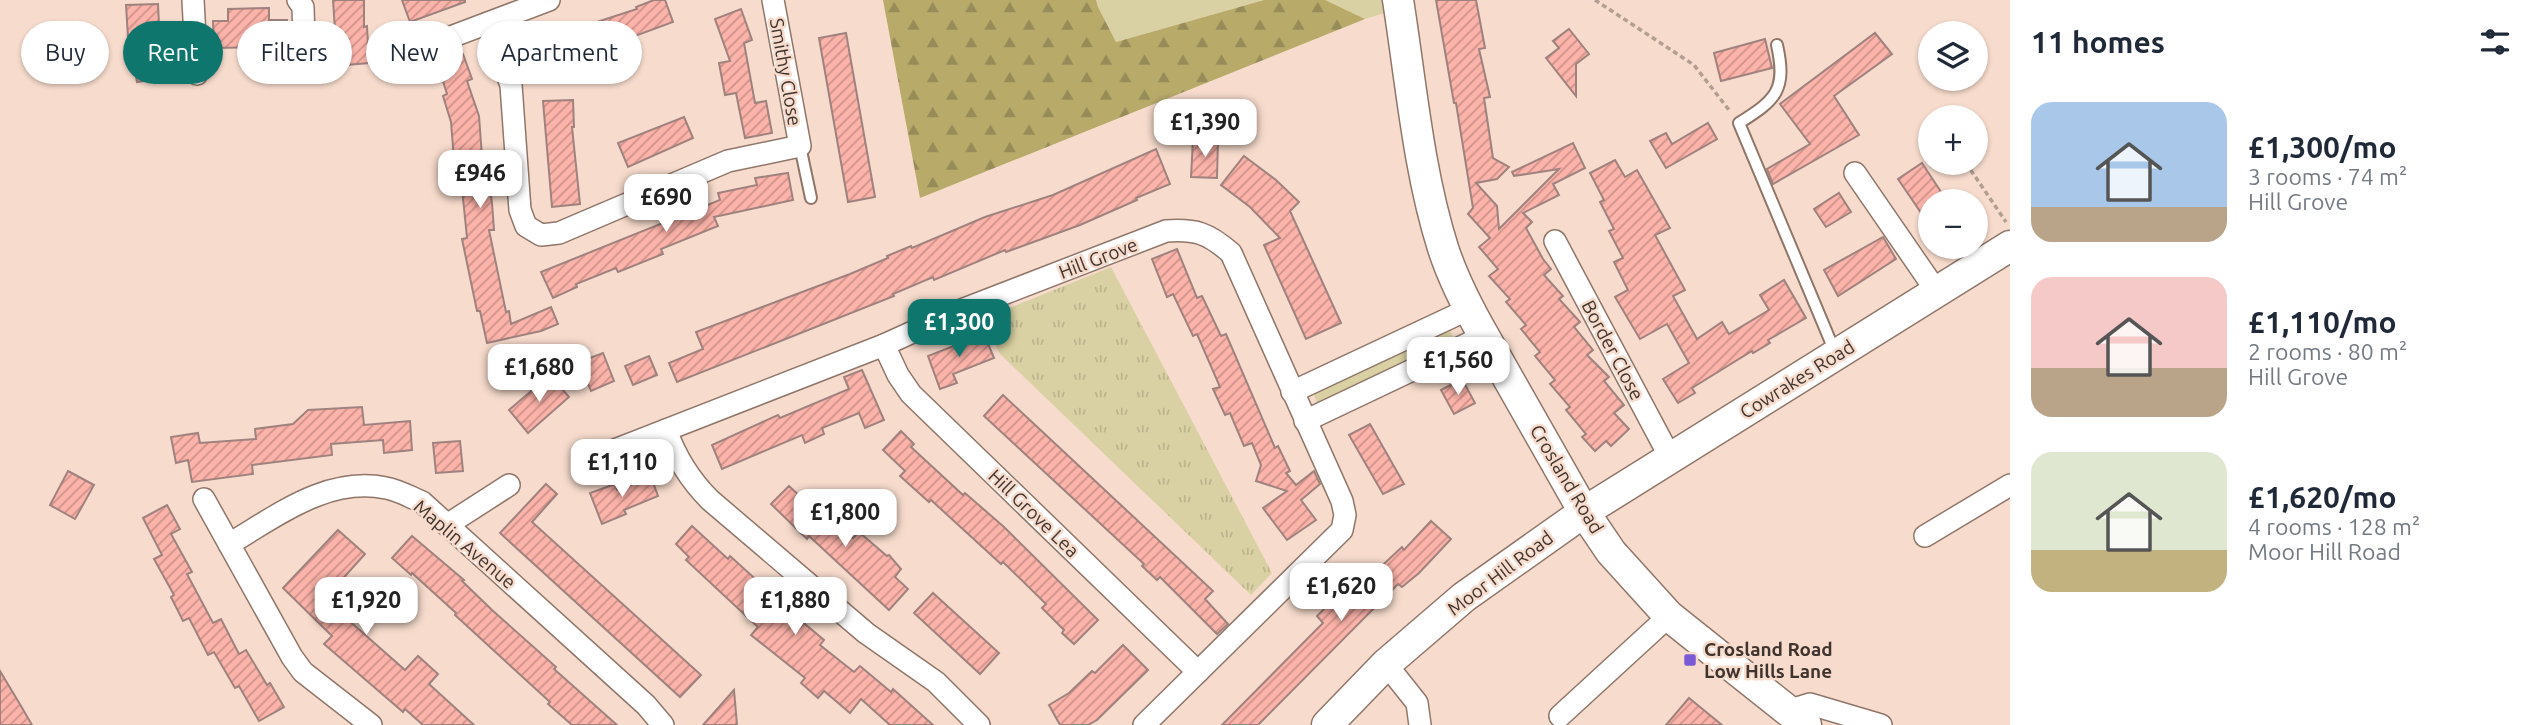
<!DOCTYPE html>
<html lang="en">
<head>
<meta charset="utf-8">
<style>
	body { margin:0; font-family:Ubuntu,sans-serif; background:#f6f6f7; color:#1f2937; height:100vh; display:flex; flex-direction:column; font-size:26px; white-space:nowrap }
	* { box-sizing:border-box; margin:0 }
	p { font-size:23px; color:#747a83 }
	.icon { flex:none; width:38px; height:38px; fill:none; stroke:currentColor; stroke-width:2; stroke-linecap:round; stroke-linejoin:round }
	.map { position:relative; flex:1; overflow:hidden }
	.details { display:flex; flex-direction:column; background:#fff; width:525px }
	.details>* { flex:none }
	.hud { position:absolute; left:21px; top:21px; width:665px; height:63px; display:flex; gap:14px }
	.tools { position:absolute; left:1918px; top:21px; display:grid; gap:14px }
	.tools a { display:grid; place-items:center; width:70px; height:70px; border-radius:50%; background:#fff; box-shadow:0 2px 5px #0004; font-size:35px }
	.price { position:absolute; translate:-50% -60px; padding:0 16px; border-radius:14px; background:#fff; color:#222; font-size:23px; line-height:46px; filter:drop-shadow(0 2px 4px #0008) }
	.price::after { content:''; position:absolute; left:50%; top:42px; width:21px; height:16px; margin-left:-10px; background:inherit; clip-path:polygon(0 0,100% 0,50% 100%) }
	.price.current { background:#0f766e; color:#fff }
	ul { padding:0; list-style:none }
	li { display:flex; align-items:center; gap:21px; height:175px; padding:0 21px }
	li span { display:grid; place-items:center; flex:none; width:196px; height:140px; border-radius:21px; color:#555 }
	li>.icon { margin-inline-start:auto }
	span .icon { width:84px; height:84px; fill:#fffc; stroke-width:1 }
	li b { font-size:30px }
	h2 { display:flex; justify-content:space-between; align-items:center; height:84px; padding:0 21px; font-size:30px }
	.tag { padding:0 24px; border-radius:32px; background:#fff; box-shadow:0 2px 5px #0004; font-size:24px; line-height:63px }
	.tag.current { background:#0f766e; color:#fff }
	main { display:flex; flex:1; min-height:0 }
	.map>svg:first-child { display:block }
</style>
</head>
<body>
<main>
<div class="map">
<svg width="2010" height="725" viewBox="0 0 2010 725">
	<defs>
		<pattern id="forest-firs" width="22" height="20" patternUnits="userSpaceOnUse" patternTransform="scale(1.75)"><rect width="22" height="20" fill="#b8ab6a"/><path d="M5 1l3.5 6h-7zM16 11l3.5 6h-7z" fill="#978c58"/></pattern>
		<pattern id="park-tufts" width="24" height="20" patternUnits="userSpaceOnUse" patternTransform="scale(1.75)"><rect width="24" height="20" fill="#d9d1a3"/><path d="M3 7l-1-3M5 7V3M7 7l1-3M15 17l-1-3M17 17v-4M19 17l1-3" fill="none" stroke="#bbb48d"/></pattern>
		<pattern id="building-hatch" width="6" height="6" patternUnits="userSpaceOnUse" patternTransform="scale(1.75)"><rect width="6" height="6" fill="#fcb3a9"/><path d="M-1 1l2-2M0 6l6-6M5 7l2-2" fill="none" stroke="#cd928a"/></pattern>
	</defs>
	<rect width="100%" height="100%" fill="#f7dccd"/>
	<!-- grass -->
	<g fill="#d9d1a3">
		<path d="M 1096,0 L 1264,0 L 1116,42 L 1098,7 Z"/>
		<path d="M 1324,0 L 1389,0 L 1391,11 L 1365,19 Z"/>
		<path d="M 1449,328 L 1454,340 L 1318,405 L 1313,393 Z"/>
	</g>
	<!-- forest -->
	<path fill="url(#forest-firs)" d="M 883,0 L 1096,0 L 1098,7 L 1116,42 L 1264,0 L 1325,0 L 1365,19 L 920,198 Z"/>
	<!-- park -->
	<path fill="url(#park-tufts)" d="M 1111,267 L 1272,573 L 1251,595 L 1000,354 L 982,319 Z"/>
	<!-- building -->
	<g fill="url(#building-hatch)" stroke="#9f827e" stroke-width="2">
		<path d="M 333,0 L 364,0 L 364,27 L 367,26 L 369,63 L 335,66 L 333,46 L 336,46 Z"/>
		<path d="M 402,0 L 465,0 L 465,2 L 410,22 Z"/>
		<path d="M 654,0 L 665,0 L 673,22 L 632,37 L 633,40 L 586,56 L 582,46 L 535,63 L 526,37 L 556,25 L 560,34 L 637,9 L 636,7 Z"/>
		<path d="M 1436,0 L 1476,0 L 1485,48 L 1479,49 L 1490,97 L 1484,98 L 1493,158 L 1509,167 L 1497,179 L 1476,183 L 1497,206 L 1499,229 L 1559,169 L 1514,176 L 1512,172 L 1573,143 L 1585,168 L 1553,184 L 1559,195 L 1523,213 L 1532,222 L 1526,228 L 1543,259 L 1551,269 L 1544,275 L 1563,296 L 1559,299 L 1580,322 L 1574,327 L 1593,350 L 1587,355 L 1609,377 L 1604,381 L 1624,405 L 1614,413 L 1629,429 L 1611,446 L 1606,441 L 1595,451 L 1582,437 L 1586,434 L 1566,410 L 1570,407 L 1550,384 L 1555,380 L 1535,356 L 1540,352 L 1521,329 L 1526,325 L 1506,302 L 1510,299 L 1489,276 L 1498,269 L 1479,247 L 1490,238 L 1468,214 L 1473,208 L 1456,103 L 1454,103 Z"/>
		<path d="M 158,4 L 160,46 L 164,45 L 169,77 L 137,82 L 130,37 L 128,38 L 126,5 Z"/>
		<path d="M 269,8 L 269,20 L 287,20 L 288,54 L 269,55 L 269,47 L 214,48 L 213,21 L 228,21 L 228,9 Z"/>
		<path d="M 741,9 L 752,40 L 744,43 L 755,103 L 766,101 L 772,133 L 745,138 L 736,93 L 725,95 L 719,63 L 730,61 L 715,19 Z"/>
		<path d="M 1569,29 L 1589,54 L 1576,64 L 1576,96 L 1546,58 L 1559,48 L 1553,41 Z"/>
		<path d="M 846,33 L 875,197 L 848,202 L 819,38 Z"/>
		<path d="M 1875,33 L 1892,54 L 1834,96 L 1859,135 L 1773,184 L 1767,169 L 1810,144 L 1780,104 Z"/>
		<path d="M 1765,39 L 1772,68 L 1721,81 L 1714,53 Z"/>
		<path d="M 463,54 L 472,79 L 467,81 L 479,116 L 483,170 L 487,169 L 492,203 L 494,230 L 489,230 L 506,312 L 509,311 L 511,324 L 551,307 L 558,324 L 541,331 L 487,343 L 480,311 L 477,311 L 462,239 L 467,238 L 463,198 L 460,172 L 455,172 L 451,122 L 443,96 L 447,94 L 437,62 Z"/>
		<path d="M 573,100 L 574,127 L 572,127 L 580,204 L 552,207 L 543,101 Z"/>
		<path d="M 684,117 L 693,138 L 628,167 L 618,143 Z"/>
		<path d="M 1708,123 L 1717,139 L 1666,168 L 1650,141 L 1666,133 L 1672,144 Z"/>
		<path d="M 1193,139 L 1218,140 L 1217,178 L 1191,177 Z"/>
		<path d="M 1156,149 L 1170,184 L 1136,198 L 1137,200 L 1080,225 L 1006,252 L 1005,250 L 934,280 L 933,277 L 893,294 L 894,296 L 677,382 L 669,363 L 703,349 L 696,332 L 850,274 L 888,258 L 887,256 L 911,246 L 912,248 L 985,217 L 1053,195 Z"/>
		<path d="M 1244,156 L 1276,180 L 1299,202 L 1290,211 L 1341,323 L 1306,339 L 1264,245 L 1280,238 L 1250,207 L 1221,185 Z"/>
		<path d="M 1615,160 L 1625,177 L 1637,170 L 1670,228 L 1655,235 L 1685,290 L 1673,296 L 1697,339 L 1722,322 L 1729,334 L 1769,310 L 1760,295 L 1784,280 L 1806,318 L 1768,340 L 1770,343 L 1753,353 L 1752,351 L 1692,388 L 1695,393 L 1678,403 L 1663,379 L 1689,363 L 1667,324 L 1640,339 L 1615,297 L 1628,290 L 1614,262 L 1623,258 L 1609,231 L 1614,229 L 1600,202 L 1604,200 L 1590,173 Z"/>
		<path d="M 1922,163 L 1947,201 L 1930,201 L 1930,226 L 1898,179 Z"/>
		<path d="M 788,173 L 793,200 L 714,217 L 718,226 L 661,249 L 663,254 L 618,272 L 616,268 L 576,284 L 577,287 L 553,298 L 541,272 L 720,200 L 718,193 L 757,185 L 755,178 Z"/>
		<path d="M 1839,193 L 1851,212 L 1826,227 L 1814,209 Z"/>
		<path d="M 1883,237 L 1896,259 L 1838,296 L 1824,270 Z"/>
		<path d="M 1177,249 L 1197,298 L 1202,296 L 1221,336 L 1226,334 L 1275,448 L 1278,446 L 1290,471 L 1286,473 L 1296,485 L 1314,471 L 1320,484 L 1301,500 L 1316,520 L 1287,540 L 1263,508 L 1287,491 L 1256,481 L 1261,465 L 1252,443 L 1244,446 L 1230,413 L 1225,415 L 1213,389 L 1220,387 L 1197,334 L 1193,336 L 1173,294 L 1167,297 L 1152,259 Z"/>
		<path d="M 984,334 L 994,358 L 953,374 L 957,383 L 940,389 L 928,356 Z"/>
		<path d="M 603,353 L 614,381 L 591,391 L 579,362 Z"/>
		<path d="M 649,356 L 657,375 L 633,385 L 625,366 Z"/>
		<path d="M 862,370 L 884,420 L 865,428 L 859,413 L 822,428 L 824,434 L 805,443 L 802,435 L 722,469 L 712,445 L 778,415 L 780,418 L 849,389 L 844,377 Z"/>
		<path d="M 550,375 L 569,397 L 528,433 L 509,410 Z"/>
		<path d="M 1462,379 L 1475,403 L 1454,414 L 1441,390 Z"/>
		<path d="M 1003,395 L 1213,591 L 1205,599 L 1228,624 L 1217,634 L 1160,577 L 1157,580 L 1142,566 L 1144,564 L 984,416 Z"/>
		<path d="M 362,407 L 364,425 L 410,421 L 412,450 L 384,453 L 383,440 L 331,444 L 332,455 L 252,465 L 253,474 L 192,482 L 188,460 L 176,463 L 171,437 L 198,433 L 200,443 L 256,439 L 255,429 L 293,424 L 308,410 Z"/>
		<path d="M 1370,424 L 1404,484 L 1383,494 L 1349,435 Z"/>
		<path d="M 901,431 L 914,444 L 911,447 L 963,495 L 965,493 L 1004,527 L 1098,620 L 1074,644 L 1062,633 L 1064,630 L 1042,608 L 1046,604 L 1003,562 L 1001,564 L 931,500 L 929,502 L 900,476 L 905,471 L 883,450 Z"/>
		<path d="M 460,441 L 463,471 L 436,473 L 433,443 Z"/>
		<path d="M 68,471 L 94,485 L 75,519 L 50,505 Z"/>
		<path d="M 651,477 L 658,496 L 624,510 L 626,514 L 602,524 L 590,493 L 615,484 L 617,490 Z"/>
		<path d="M 546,484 L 557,494 L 532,522 L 701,675 L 680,697 L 500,533 Z"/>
		<path d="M 789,486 L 835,529 L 839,525 L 853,538 L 859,532 L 887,556 L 889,555 L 901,569 L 895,577 L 908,589 L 889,610 L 809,536 L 807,539 L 771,504 Z"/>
		<path d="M 167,505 L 180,529 L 171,534 L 192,572 L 187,574 L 213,623 L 221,619 L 239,654 L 246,650 L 267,685 L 270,683 L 284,707 L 259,721 L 239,686 L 235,688 L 214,652 L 208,655 L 189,618 L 183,621 L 171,597 L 174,595 L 154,559 L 162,555 L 143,518 Z"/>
		<path d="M 1431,521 L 1451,539 L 1419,573 L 1402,587 L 1398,584 L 1258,725 L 1222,725 L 1323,623 L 1317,616 L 1333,600 L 1335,602 L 1368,570 L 1373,574 L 1402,547 L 1404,550 Z"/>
		<path d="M 692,526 L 728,559 L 730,556 L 772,594 L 770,595 L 824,640 L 820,645 L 854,672 L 860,666 L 891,692 L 893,689 L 933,725 L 890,725 L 861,699 L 850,713 L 824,691 L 818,698 L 801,683 L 805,678 L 751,635 L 758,627 L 686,560 L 689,557 L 676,544 Z"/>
		<path d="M 338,530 L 365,554 L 337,585 L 349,598 L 337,610 L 405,670 L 418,656 L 438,674 L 429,684 L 474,725 L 423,725 L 405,709 L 403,712 L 324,644 L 332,636 L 283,588 Z"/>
		<path d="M 412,536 L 464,580 L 462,581 L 492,610 L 556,667 L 554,669 L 617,725 L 572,725 L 548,704 L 550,702 L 455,615 L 456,613 L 412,573 L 411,575 L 392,558 Z"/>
		<path d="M 933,593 L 999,653 L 980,674 L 914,613 Z"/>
		<path d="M 1123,645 L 1148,670 L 1097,720 L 1088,725 L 1060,725 L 1049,705 L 1069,693 L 1092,671 L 1095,673 Z"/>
		<path d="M 0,671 L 21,706 L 32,725 L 0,725 Z"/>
		<path d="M 734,690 L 737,725 L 703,725 Z"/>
		<path d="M 1689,698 L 1722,725 L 1666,725 Z"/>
	</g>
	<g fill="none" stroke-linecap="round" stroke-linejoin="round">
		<!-- lane casing -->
		<g stroke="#8f7669" stroke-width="14">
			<g id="lane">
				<path d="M 1777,45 C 1787,90 1776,100 1739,123 L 1835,352"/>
				<path d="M 800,146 L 811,198"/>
			</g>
		</g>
		<!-- street casing -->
		<g stroke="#8f7669" stroke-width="24">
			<g id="street">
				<path d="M 193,0 L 197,74"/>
				<path d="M 298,0 L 303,7 L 305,71"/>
				<path d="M 488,23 L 511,85 L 520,210 L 526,226 L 541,235 L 559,233 L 728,161 L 800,146 L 773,0"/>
				<path d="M 448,38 L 549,0"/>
				<path d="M 1855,173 L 1937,292"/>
				<path d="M 1555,241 L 1671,459"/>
				<path d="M 884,345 L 898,375 L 911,394 L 1198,672"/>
				<path d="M 1292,392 L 1469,309"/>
				<path d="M 1305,421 L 1484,336"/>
				<path d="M 666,430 C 676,458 689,479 710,500 L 866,633 L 936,682 L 979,725"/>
				<path d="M 584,462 L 884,345 L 959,311 L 1166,231 C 1196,229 1208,233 1231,253 L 1342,501 L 1345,515 L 1342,530 L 1144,725"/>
				<path d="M 204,499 L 292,657 L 303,672 L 371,725"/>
				<path d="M 447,525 L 509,485"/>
				<path d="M 1925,536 L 2010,485"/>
				<path d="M 229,544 C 277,516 327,476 386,488 C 398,490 410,497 422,502 L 646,705 L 663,725"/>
				<path d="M 1386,664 L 1417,703 L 1420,725"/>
				<path d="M 1787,711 L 1810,704 L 1881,725"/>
				<path d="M 1560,716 L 1669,616"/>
			</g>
		</g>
		<!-- secondary casing -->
		<g stroke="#8f7669" stroke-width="33">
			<g id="secondary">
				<path d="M 1398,0 C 1411,82 1418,169 1443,248 C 1453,279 1468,308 1484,336 L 1584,512 L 1611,552 L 1669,616 L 1806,725"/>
				<path d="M 1327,725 L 1386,664 L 1464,597 L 1584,512 L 2010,246"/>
			</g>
		</g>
		<!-- path -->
		<g stroke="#b39e92" stroke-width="3.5" stroke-dasharray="5 3.5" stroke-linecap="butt">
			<path d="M 1595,0 L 1694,65 L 1729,110"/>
			<path d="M 1966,163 L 2006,222"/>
		</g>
		<!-- lane -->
		<use href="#lane" stroke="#fff" stroke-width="10"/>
		<!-- street -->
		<use href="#street" stroke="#fff" stroke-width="21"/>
		<!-- secondary -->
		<use href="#secondary" stroke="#fff" stroke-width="30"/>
	</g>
	<!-- markers -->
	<rect fill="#7b5bd5" stroke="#f7dccd" stroke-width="2.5" x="1683" y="653" width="14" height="14" rx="3.5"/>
	<g text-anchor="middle" stroke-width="5" stroke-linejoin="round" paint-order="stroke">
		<!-- street labels -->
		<g font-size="19" fill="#3f342e" stroke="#f7dccd">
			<text transform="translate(786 72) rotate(80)" y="7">Smithy Close</text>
			<text transform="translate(1098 258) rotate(-21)" y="7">Hill Grove</text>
			<text transform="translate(1613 350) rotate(62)" y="7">Border Close</text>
			<text transform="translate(1797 379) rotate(-32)" y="7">Cowrakes Road</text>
			<text transform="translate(1567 479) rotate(59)" y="7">Crosland Road</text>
			<text transform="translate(1034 513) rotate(44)" y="7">Hill Grove Lea</text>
			<text transform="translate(465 544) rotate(40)" y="7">Maplin Avenue</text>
			<text transform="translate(1500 573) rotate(-37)" y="7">Moor Hill Road</text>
		</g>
		<!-- poi labels -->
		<g font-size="19" font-weight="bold" fill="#3f342e" stroke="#f7dccd" text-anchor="start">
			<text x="1704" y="656">Crosland Road<tspan x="1704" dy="22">Low Hills Lane</tspan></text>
		</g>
	</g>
</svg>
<div class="tools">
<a><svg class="icon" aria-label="layers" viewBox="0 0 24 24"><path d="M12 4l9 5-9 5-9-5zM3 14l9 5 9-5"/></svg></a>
<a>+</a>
<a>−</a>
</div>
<b class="price" style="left:1205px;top:159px">£1,390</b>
<b class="price" style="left:480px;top:210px">£946</b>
<b class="price" style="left:666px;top:234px">£690</b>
<b class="price current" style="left:959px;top:359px">£1,300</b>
<b class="price" style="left:1458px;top:397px">£1,560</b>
<b class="price" style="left:539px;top:404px">£1,680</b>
<b class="price" style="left:622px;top:499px">£1,110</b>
<b class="price" style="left:845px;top:549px">£1,800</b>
<b class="price" style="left:1341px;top:623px">£1,620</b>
<b class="price" style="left:366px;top:637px">£1,920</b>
<b class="price" style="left:795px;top:637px">£1,880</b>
<div class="hud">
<a class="tag">Buy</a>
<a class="tag current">Rent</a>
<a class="tag">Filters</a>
<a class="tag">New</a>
<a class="tag">Apartment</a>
</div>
</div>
<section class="details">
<h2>11 homes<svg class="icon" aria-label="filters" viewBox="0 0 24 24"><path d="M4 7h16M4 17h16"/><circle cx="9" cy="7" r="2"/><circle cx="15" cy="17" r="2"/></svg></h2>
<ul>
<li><span style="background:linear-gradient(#a9c7e8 75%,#b9a48a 0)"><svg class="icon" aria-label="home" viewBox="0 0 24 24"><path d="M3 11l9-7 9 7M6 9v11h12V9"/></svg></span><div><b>£1,300/mo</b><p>3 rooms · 74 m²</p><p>Hill Grove</p></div></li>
<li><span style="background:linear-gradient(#f6c9c9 65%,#b9a48a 0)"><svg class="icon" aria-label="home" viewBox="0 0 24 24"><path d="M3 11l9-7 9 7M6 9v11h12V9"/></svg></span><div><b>£1,110/mo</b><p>2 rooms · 80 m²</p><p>Hill Grove</p></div></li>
<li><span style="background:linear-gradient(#dfe7d0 70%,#c2b280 0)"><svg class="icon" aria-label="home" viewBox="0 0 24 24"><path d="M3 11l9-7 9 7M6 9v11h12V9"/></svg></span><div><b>£1,620/mo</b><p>4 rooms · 128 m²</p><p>Moor Hill Road</p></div></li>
</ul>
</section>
</main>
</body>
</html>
